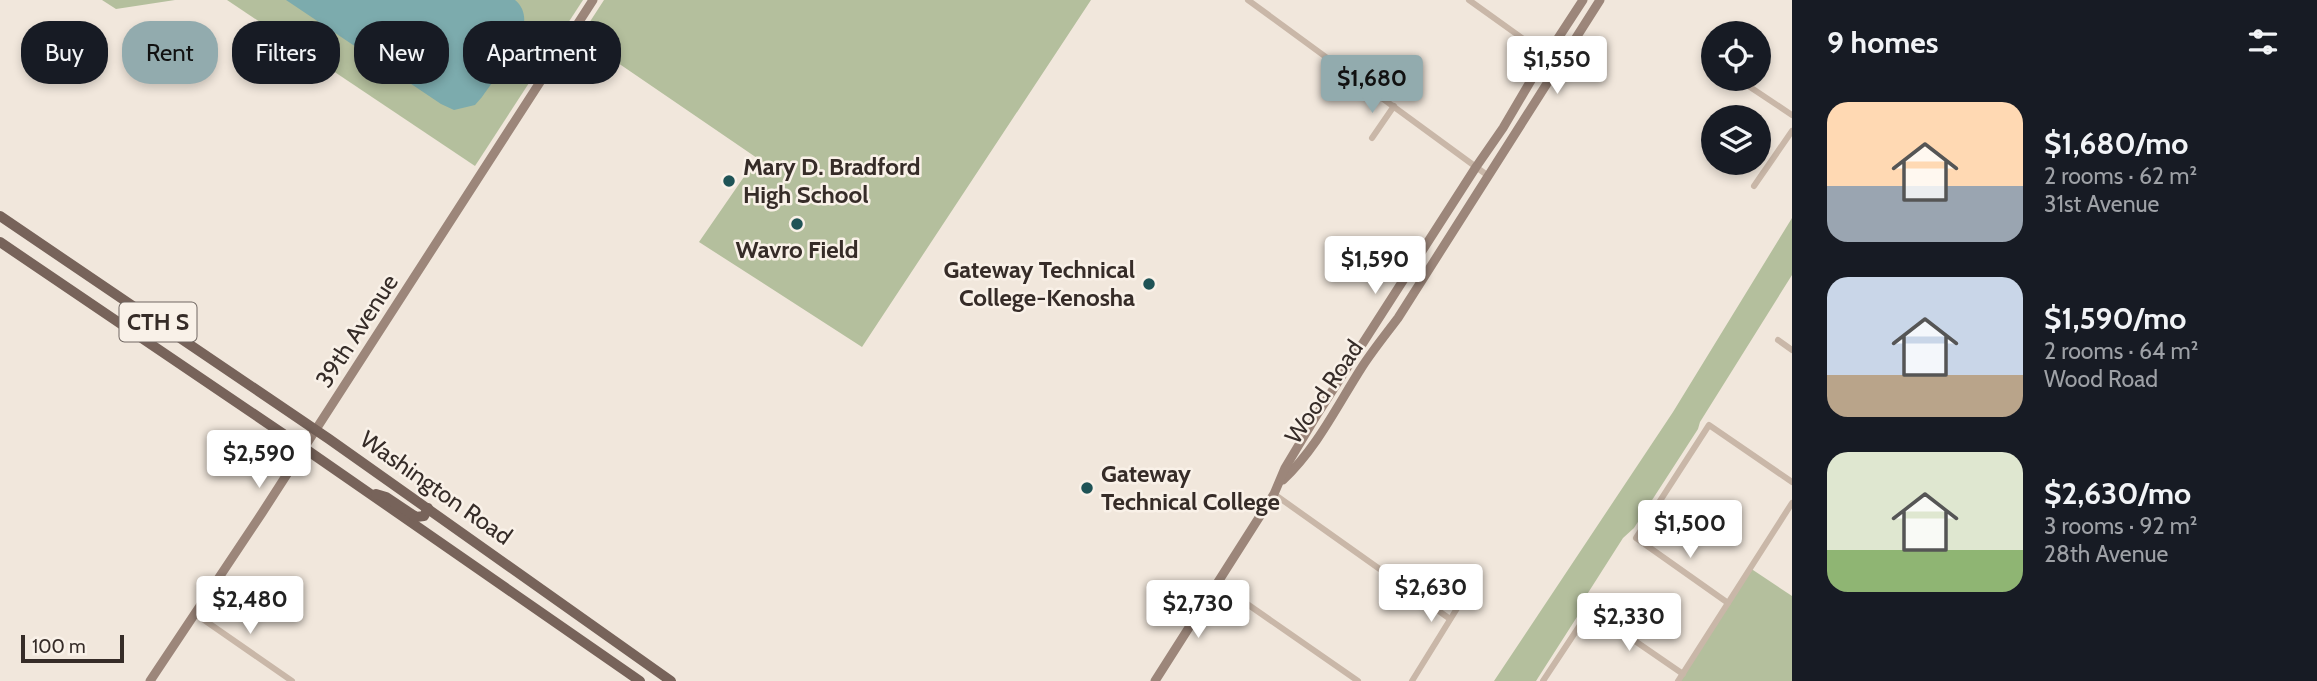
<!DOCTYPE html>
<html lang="en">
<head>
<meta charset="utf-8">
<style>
	body { margin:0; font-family:Cabin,sans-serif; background:#20242c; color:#f1f3f6; height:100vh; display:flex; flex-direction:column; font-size:26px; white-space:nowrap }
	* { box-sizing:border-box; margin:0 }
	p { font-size:23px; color:#9ea1a6 }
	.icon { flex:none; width:38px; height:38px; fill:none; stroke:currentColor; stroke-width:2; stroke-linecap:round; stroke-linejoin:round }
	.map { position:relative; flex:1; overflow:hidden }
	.side { display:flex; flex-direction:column; background:#171b24; width:525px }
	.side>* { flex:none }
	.top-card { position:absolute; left:21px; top:21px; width:665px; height:63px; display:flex; gap:14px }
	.controls { position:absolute; left:1701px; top:21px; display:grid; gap:14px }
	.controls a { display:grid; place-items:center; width:70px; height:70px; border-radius:50%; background:#171b24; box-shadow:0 4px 10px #0003; font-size:35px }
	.scale { position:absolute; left:21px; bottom:18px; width:103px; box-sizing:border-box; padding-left:7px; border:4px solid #362c28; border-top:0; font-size:19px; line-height:24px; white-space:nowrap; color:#362c28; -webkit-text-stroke:5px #f9f1e8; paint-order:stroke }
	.price { position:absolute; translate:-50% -60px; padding:0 16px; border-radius:7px; background:#fff; color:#222; font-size:23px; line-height:46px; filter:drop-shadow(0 2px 4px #0008) }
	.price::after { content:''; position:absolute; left:50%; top:42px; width:21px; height:16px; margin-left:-10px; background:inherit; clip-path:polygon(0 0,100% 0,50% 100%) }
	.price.selected { background:#92abae; color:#111 }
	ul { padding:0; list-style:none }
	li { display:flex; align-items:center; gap:21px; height:175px; padding:0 35px }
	li span { display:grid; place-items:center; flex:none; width:196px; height:140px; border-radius:21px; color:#555 }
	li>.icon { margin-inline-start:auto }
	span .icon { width:84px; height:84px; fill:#fffc; stroke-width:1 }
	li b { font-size:30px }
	h2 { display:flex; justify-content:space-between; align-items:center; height:84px; padding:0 35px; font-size:30px }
	.pill { padding:0 24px; border-radius:28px; background:#171b24; box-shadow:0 4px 10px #0003; font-size:24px; line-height:63px }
	.pill.selected { background:#92abae; color:#111 }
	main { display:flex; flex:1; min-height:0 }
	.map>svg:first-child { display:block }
</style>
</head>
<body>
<main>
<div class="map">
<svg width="1792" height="681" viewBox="0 0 1792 681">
	<rect width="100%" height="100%" fill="#f1e7dc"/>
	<!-- green -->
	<g fill="#b4bf9d">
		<path d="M 102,0 L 175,0 L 116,9 Z"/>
		<path d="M 227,0 L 583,0 L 475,166 Z"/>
		<path d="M 604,0 L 1091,0 L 862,347 L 699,242 L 757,158 L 580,37 Z"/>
		<path d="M 1792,218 L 1792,275 L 1700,422 L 1698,429 L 1634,528 L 1623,538 L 1586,596 L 1584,606 L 1536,681 L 1494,681 L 1673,412 Z"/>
		<path d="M 1750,568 L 1792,596 L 1792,681 L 1678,681 Z"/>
	</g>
	<!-- water -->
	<path fill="#7cabad" d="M 286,0 L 515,0 C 544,24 497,74 482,97 L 475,105 L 454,110 L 441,104 Z"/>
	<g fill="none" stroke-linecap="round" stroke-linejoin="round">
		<!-- street -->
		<g stroke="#c9b7a8" stroke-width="6">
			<path d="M 1248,0 L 1487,175"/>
			<path d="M 1469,0 L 1547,56"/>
			<path d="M 1747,85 L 1792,115"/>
			<path d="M 1372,138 L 1394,106"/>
			<path d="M 1754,186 L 1792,131"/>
			<path d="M 1778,340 L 1792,350"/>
			<path d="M 1274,494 L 1450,619"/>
			<path d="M 1217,583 L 1358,681"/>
			<path d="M 1728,603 L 1636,538 L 1709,425 L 1792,482"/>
			<path d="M 194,613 L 292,681"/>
			<path d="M 1412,681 L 1474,581"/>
			<path d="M 1543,681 L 1590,610 L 1683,674"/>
			<path d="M 1678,681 L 1792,503"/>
		</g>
		<!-- secondary -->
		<g stroke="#9c867a" stroke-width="9">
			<path d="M 1283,480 C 1317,448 1337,406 1362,367 C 1373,350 1386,334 1398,318 L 1600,0"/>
			<path d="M 150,681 L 262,513 L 593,0"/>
			<path d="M 1155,681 L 1274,494 L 1285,468 L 1318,413 L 1476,167 L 1503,128 L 1536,72 L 1583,0"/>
		</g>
		<!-- primary -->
		<g stroke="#77635a" stroke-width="10">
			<path d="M 0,216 L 329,439 L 671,681"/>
			<path d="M 0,242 L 304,448 L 640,681"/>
			<path d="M 376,494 L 386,497 L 416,517 L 424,516 L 428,508"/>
		</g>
	</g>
	<!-- markers -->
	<g fill="#1f5356" stroke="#f9f1e8" stroke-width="2.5">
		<circle cx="729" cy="181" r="7"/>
		<circle cx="797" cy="224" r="7"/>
		<circle cx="1149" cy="284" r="7"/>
		<circle cx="1087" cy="488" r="7"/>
	</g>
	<g text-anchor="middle" stroke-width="5" stroke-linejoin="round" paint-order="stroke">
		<!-- shield labels -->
		<rect fill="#f9f1e8" stroke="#706762" stroke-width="2" x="119.5" y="302.5" width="77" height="39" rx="5"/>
		<g font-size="23" font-weight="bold" fill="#362c28">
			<text x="158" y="330">CTH S</text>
		</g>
		<!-- poi labels -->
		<g font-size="24" font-weight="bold" fill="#362c28" stroke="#f9f1e8" text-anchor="start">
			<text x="743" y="175">Mary D. Bradford<tspan x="743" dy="28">High School</tspan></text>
			<text x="797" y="258" text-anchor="middle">Wavro Field</text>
			<text x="1135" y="278" text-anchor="end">Gateway Technical<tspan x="1135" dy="28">College-Kenosha</tspan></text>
			<text x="1101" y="482">Gateway<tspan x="1101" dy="28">Technical College</tspan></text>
		</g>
		<!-- street labels -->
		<g font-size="24" fill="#362c28" stroke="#f9f1e8">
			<text transform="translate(357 331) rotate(-57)" y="8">39th Avenue</text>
			<text transform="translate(1324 392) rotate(-56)" y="8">Wood Road</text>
			<text transform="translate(436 488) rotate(35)" y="8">Washington Road</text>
		</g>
	</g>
</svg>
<div class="controls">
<a><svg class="icon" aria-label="locate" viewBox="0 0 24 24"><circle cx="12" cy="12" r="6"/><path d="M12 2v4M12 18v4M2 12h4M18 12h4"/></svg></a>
<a><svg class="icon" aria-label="layers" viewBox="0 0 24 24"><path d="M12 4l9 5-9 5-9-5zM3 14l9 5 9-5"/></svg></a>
</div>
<div class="scale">100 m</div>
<b class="price" style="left:1557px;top:96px">$1,550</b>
<b class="price selected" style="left:1372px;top:115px">$1,680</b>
<b class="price" style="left:1375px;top:296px">$1,590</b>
<b class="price" style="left:259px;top:490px">$2,590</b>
<b class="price" style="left:1690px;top:560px">$1,500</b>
<b class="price" style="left:1431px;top:624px">$2,630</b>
<b class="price" style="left:250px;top:636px">$2,480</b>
<b class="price" style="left:1198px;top:640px">$2,730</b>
<b class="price" style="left:1629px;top:653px">$2,330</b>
<div class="top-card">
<a class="pill">Buy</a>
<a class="pill selected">Rent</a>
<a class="pill">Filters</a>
<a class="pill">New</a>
<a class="pill">Apartment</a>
</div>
</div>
<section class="side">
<h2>9 homes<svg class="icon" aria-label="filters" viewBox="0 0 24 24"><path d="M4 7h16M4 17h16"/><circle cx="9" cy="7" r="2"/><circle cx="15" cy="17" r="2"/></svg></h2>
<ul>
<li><span style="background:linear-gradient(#ffd9b3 60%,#9aa5b1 0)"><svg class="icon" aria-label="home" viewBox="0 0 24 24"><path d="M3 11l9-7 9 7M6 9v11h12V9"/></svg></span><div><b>$1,680/mo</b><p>2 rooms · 62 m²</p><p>31st Avenue</p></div></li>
<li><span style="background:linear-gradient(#c9d6e8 70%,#b9a48a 0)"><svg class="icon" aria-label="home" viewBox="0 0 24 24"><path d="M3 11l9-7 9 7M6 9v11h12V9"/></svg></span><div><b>$1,590/mo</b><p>2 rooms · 64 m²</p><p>Wood Road</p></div></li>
<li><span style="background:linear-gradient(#dfe7d0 70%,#8fb573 0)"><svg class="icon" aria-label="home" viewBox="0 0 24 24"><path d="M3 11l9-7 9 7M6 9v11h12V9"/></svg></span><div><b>$2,630/mo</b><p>3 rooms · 92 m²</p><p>28th Avenue</p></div></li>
</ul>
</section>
</main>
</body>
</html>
